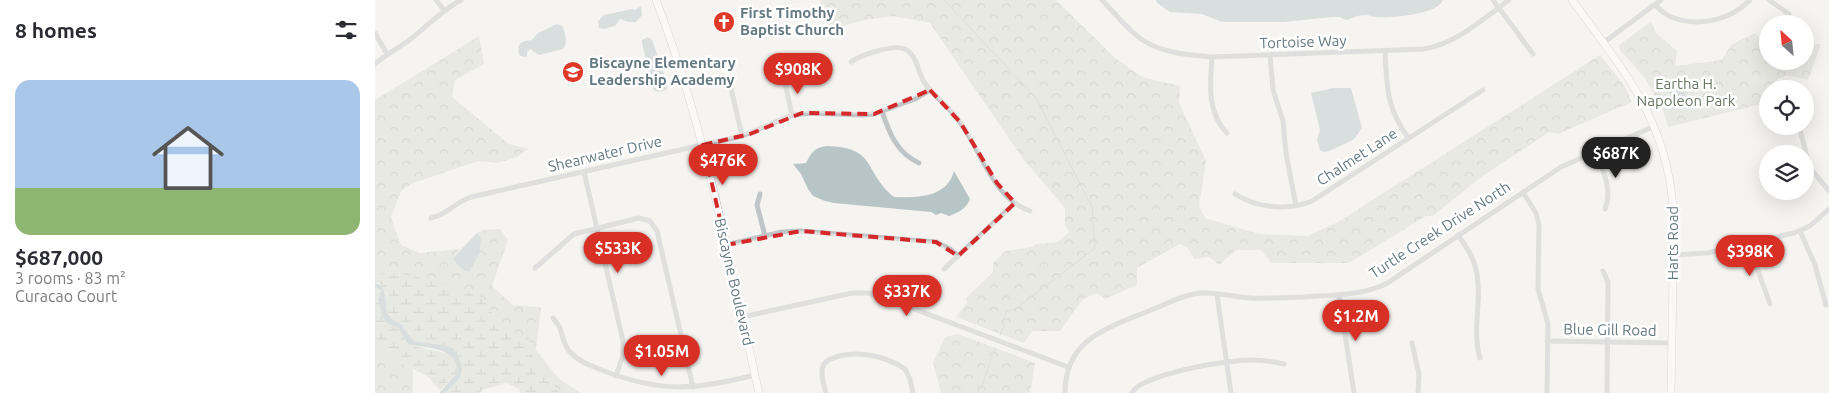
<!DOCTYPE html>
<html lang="en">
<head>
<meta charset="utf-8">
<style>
	body { margin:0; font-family:Ubuntu,sans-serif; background:#f7f7f7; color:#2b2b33; height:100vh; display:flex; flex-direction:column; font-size:19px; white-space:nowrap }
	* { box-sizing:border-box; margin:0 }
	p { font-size:16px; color:#7c7c81 }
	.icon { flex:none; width:28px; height:28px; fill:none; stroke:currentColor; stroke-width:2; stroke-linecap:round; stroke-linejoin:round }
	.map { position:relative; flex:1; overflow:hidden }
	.panel { display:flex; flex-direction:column; background:#fff; width:375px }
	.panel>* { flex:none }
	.needle { width:32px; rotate:333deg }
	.tools { position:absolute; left:1384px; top:15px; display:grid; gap:10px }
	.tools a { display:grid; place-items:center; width:55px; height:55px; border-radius:50%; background:#fff; box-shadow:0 5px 20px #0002; font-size:25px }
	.price { position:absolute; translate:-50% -42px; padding:0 11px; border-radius:18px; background:#d93025; color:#fff; font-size:16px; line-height:32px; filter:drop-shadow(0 1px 2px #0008) }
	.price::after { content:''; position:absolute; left:50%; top:30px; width:15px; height:11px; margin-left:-8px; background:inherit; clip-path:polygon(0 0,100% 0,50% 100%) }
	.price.on { background:#222; color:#fff }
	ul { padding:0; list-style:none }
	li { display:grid; align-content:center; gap:10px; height:265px; padding:0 15px }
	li+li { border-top:1px solid #e1e1e2 }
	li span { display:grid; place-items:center; height:155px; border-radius:15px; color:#555 }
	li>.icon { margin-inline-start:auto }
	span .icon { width:90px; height:90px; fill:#fffc; stroke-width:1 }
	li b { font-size:21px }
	h2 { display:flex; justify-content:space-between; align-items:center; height:60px; padding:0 15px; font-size:21px }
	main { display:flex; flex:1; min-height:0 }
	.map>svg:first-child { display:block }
</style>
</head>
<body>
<main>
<section class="panel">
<h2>8 homes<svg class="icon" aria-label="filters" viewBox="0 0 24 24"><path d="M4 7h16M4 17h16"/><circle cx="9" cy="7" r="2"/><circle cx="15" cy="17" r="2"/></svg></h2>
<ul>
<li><span style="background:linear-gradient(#a9c7e8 70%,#8fb573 0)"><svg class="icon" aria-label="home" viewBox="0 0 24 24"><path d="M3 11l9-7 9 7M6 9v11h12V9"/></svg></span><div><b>$687,000</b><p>3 rooms · 83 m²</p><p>Curacao Court</p></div></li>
</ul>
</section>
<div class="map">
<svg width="1454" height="393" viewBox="0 0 1454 393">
	<defs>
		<pattern id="forest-crowns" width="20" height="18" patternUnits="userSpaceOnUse" patternTransform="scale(1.25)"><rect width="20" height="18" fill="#d7dcd2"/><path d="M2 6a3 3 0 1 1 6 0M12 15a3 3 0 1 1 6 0" fill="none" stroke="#b2b7b0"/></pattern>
		<pattern id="wetland-marsh" width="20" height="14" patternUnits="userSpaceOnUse" patternTransform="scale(1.25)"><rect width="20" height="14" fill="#d7dcd2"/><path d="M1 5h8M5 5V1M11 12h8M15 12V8" fill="none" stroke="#b2b7b0"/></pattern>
	</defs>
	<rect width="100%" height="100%" fill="#f5f4f1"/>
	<!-- forest -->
	<g fill="url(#forest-crowns)">
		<path d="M 445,0 L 681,0 L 740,58 L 767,77 L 805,86 L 804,103 L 831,161 L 824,206 L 830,218 L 884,234 L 933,236 L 963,222 L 1225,55 L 1248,84 L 1257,102 L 1183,134 L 1174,132 L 1106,177 L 1058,216 L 1051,216 L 974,263 L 896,263 L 886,250 L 861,250 L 844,265 L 834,257 L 819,259 L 813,248 L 805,244 L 762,268 L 762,285 L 730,299 L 722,293 L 708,299 L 685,331 L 657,331 L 649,343 L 581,317 L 592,303 L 591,298 L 618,272 L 618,263 L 631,251 L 657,247 L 661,244 L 683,242 L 694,232 L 690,225 L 690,208 L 648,159 L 555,23 L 518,16 L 490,20 L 454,30 Z"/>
		<path d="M 1276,22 L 1281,33 L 1302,51 L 1300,66 L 1347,60 L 1356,45 L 1380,33 L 1392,46 L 1392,61 L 1430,61 L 1430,55 L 1434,54 L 1440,44 L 1446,44 L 1433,80 C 1414,76 1406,70 1395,89 L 1392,89 L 1391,103 L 1293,127 L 1288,110 L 1270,78 L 1245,50 L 1244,45 Z"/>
		<path d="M 104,36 L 109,64 L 80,80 L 77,97 L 134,144 L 153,149 L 142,157 L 123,163 L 103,161 L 38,183 L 26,191 L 16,217 L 26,245 L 45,253 L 85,249 L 78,258 L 80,262 L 89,270 L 106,238 L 102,233 L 108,230 L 125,229 L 133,240 L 117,286 L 138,305 L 166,307 L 161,350 L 184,379 L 206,393 L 184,393 L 154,351 L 127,331 L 109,298 L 25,274 L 6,275 L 0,272 L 0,100 Z"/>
		<path d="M 583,334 L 660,363 L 655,393 L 566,393 L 558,362 L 570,337 Z"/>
		<path d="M 6,352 L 38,369 L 38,393 L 0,393 L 0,354 Z"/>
	</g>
	<!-- wetland -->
	<g fill="url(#wetland-marsh)">
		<path d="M 0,272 C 10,276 20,273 31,275 C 58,280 83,289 109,298 L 127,331 L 155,337 L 154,351 L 184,393 L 146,393 L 144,389 L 132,383 L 107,390 L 106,393 L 70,393 L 82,381 L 87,374 L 78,348 L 39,341 L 25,323 L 18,322 C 10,314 7,304 11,293 L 4,283 L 0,283 Z"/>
		<path d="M 0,287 L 6,290 L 3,300 L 8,318 L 13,324 L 23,328 L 34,345 L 75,354 L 83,363 L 83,372 L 65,390 L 52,376 L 6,352 L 0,354 Z"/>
	</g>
	<!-- water -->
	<g fill="#b7c5c7">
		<path d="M 781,0 L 1068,0 C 1062,15 1017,18 1002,17 C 998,17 994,15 990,15 C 983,15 978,18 971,20 L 964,17 L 957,17 L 909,22 L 847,22 L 827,14 L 795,12 L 782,3 Z"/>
		<path d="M 266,6 L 267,15 L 261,22 L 254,22 L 245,19 L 240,26 L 229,29 L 224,28 L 223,21 L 229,15 L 257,9 L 260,10 Z"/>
		<path d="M 182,24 L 187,26 C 190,33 194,42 188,49 L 164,55 L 155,49 L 152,52 L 152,57 L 145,56 C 140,43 147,41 157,40 L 163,33 Z"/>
		<path d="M 273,37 L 277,40 L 293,85 L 291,90 L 284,92 L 280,91 L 278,89 L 267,43 L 267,40 Z"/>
		<path d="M 1300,76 L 1307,78 L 1305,85 L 1313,87 L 1309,99 L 1294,94 Z"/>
		<path d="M 958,88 L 976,88 L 987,128 L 980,138 L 976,141 L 954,151 L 948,152 L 945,150 L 942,140 L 945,130 L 936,93 Z"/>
		<path d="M 451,146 C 503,147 488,172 519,197 C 541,198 572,198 579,171 L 595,199 C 592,208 583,213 574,216 L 566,213 L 561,215 L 556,212 L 459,203 L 450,201 L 438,196 L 433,189 L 426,174 L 418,164 L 431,163 C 436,153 439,148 451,146 Z"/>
		<path d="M 102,233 L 106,238 L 104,254 L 94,272 C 87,270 81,264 78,258 Z"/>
		<path d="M 0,283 C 20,287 0,317 25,323 L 39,341 L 67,345 L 78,348 C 92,373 90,374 70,393 L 64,393 L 83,372 C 81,347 54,348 34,345 L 23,328 L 13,324 L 8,318 L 3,300 L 6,290 L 0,287 Z"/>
	</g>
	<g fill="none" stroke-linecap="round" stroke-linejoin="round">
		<!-- stream -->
		<g stroke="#b7c5c7" stroke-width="1">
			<path d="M 569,0 L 661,98 L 717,207 L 720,248 L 642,308 L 631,312 L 627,322 L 629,326 L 625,335"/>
			<path d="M 602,393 L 606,388 L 620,348"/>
		</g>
		<!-- secondary casing -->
		<g stroke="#b0b7ba" stroke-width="8">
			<g id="secondary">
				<path d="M 281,0 C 330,127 354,261 384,393"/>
				<path d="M 1197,0 C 1252,75 1296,124 1299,223 L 1296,393"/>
			</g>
		</g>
		<!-- street -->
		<g stroke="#c0c5c7" stroke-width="5">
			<path d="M 61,0 L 69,10"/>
			<path d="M 727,0 C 740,13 753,31 769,41 C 788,53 815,55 837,57 L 1049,49 C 1082,43 1107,20 1134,0"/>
			<path d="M 1118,0 L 1158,54"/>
			<path d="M 1394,0 L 1414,14"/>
			<path d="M 1280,5 C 1286,10 1291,16 1299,18 C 1324,27 1356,20 1375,0"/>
			<path d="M 0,33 L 12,54"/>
			<path d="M 1228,43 L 1286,0"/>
			<path d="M 1010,51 C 1012,88 1011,106 1033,138"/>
			<path d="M 895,55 L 898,90 L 908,121 L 911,153 L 921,206"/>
			<path d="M 837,57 C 835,84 832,113 852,133"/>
			<path d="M 476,62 C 485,55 519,44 530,49 C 542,55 543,72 549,82 C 559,97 575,107 585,122 C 606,151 618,198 655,211"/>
			<path d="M 0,64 C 10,55 22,49 33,41 C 51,28 65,11 86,0"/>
			<path d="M 412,75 L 410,83 L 417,115"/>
			<path d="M 356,88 L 367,136"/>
			<path d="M 507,111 C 514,133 522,153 544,163"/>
			<path d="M 1424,126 L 1435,168 L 1454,191"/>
			<path d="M 1220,151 C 1228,170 1238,189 1230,209"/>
			<path d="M 209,172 L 248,341 L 248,355 L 241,376"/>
			<path d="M 1148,192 L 1161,213 L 1164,225 L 1163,289 L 1173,324 L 1172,393"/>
			<path d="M 385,194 L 382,205 L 390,236"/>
			<path d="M 860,194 C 882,208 913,211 937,201 L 1108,90"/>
			<path d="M 56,218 C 71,215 81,202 96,197 L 367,136 L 417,115 L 437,113 L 487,115 L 499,114 L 540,99 L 555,90"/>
			<path d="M 1425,231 L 1440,265 L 1451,305"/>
			<path d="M 1083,235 C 1090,245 1097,254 1100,266 C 1109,296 1096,328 1105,358"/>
			<path d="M 1373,243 L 1395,304"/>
			<path d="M 351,245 L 407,232 L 426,231 L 561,242 L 575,249 L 583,256"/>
			<path d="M 1298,255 L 1332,253 L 1419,233 L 1435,226 L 1454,209"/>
			<path d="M 160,268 L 199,234 L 264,218 L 275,221 L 282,231 L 318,387"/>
			<path d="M 569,269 L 640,203"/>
			<path d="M 1228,271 L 1233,282 L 1232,393"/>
			<path d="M 842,295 L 856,393"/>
			<path d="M 964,295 L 979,393"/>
			<path d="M 367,317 L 477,293 L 493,293 L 510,298 L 693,367"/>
			<path d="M 178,318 C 180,321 183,324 185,328 C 188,336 188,345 195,352 C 204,362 217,366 229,371 C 287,393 320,390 380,375"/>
			<path d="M 1172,341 L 1297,343"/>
			<path d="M 1037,343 L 1044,374 L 1043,393"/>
			<path d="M 451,393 C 449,385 445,375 448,366 C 451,360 457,358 464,356 C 486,351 511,356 530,369 L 535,379 L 538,393"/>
			<path d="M 690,393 C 690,338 733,328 776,310 C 792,304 809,294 826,293 C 842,292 859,297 875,298 C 893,299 911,297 929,297 C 957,295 985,296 1011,284 L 1186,167 L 1280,126"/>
			<path d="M 757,393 C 766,374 856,359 878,360 C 889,360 899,362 909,364"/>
		</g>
		<!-- secondary -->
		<use href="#secondary" stroke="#fff" stroke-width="7"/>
	</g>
	<!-- marked area -->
	<path d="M0 0H1454V393H0ZM 555,90 L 585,122 L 622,183 L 640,203 L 583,256 L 561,242 L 426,231 L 351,245 L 328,145 L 375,134 L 427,113 L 499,114 Z" fill="#f5f4f1" fill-opacity=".55" fill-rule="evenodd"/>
	<path fill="none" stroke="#d62828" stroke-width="4" stroke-dasharray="10 6" stroke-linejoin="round" d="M 555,90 L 585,122 L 622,183 L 640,203 L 583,256 L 561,242 L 426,231 L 351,245 L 328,145 L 375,134 L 427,113 L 499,114 Z"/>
	<!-- icons -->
	<defs>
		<g id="church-disc" transform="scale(1.125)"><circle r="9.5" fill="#df3827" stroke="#fff"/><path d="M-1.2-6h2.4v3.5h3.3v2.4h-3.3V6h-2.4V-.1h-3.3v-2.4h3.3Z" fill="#fff"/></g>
		<g id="school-disc" transform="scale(1.125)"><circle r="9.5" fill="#df3827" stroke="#fff"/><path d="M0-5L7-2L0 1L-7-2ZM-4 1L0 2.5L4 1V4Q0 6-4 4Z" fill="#fff"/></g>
	</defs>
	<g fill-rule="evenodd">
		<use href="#church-disc" x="349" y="22"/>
		<use href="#school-disc" x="198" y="72"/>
	</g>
	<g text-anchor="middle" stroke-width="5" stroke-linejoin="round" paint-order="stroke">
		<!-- poi labels -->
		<g font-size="15" font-weight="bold" fill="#647981" stroke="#fff" text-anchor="start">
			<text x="365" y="18">First Timothy<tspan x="365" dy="17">Baptist Church</tspan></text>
			<text x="214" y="68">Biscayne Elementary<tspan x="214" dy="17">Leadership Academy</tspan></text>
		</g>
		<!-- street labels -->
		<g font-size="15" fill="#647981" stroke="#fff">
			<text transform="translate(928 42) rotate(-2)" y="5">Tortoise Way</text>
			<text transform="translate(230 154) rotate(-13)" y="5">Shearwater Drive</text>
			<text transform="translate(982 157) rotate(-33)" y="5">Chalmet Lane</text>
			<text transform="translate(1065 230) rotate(-33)" y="5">Turtle Creek Drive North</text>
			<text transform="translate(1298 243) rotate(-90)" y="5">Harts Road</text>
			<text transform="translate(359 282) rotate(77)" y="5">Biscayne Boulevard</text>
			<text transform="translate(1235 330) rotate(1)" y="5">Blue Gill Road</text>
		</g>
		<!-- park labels -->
		<g font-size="15" fill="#6a7963" stroke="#fff">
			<text x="1311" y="89">Eartha H.<tspan x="1311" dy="17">Napoleon Park</tspan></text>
		</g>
	</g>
</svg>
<div class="tools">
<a><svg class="needle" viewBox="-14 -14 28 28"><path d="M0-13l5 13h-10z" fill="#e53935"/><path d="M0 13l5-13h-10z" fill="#7c7c81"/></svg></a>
<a><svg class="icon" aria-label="locate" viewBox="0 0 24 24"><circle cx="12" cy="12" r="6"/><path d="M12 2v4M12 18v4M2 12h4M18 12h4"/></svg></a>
<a><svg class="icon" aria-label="layers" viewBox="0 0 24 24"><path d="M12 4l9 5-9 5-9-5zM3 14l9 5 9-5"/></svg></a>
</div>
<b class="price" style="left:423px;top:95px">$908K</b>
<b class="price on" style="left:1241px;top:179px">$687K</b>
<b class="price" style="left:348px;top:186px">$476K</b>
<b class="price" style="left:243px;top:274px">$533K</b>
<b class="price" style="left:1375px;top:277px">$398K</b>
<b class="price" style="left:532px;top:317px">$337K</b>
<b class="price" style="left:981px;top:342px">$1.2M</b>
<b class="price" style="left:287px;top:377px">$1.05M</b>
</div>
</main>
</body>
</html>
